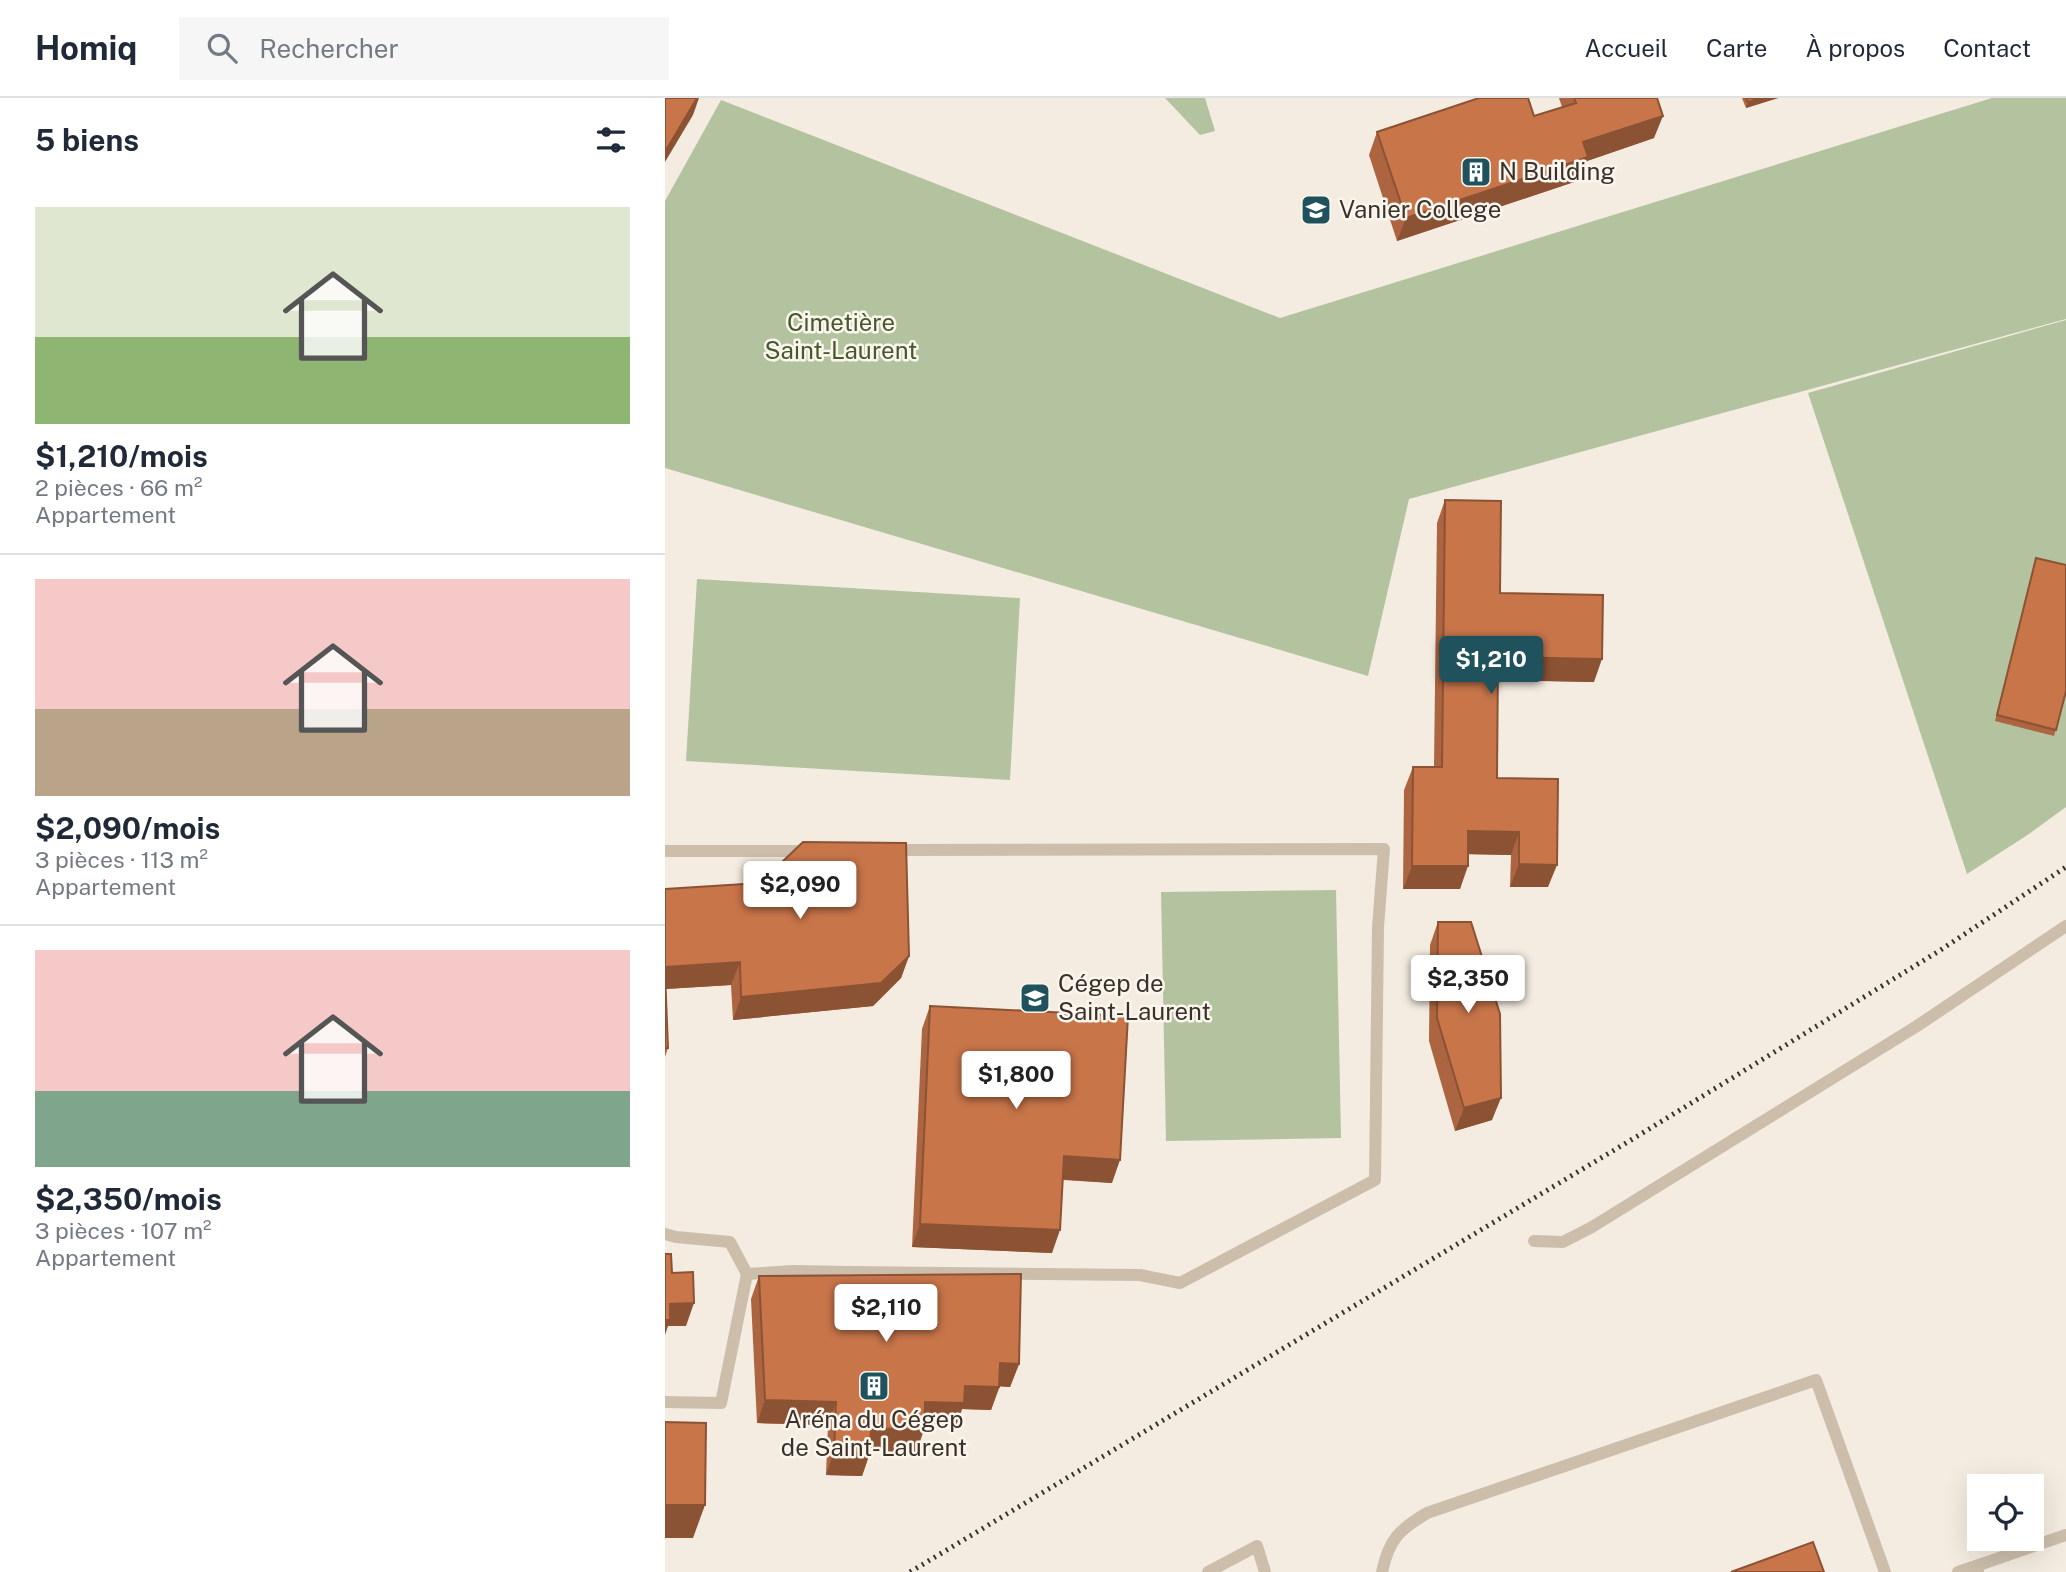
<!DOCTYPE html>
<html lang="fr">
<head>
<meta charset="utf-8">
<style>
	body { margin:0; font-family:"Public Sans",sans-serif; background:#f6f6f7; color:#1f2937; height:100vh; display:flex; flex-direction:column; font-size:26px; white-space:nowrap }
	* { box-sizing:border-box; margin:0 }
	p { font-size:23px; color:#747a83 }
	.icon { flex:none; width:38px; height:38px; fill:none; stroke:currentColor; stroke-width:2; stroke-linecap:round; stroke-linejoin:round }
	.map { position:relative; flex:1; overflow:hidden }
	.drawer { display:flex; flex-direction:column; background:#fff; width:665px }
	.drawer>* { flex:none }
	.fabs { position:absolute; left:1302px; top:1376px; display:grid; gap:14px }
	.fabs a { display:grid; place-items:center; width:77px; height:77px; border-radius:0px; background:#fff; box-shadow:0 7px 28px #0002; font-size:35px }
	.price { position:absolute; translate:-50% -60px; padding:0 16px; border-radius:7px; background:#fff; color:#222; font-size:23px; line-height:46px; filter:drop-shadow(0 2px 4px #0008) }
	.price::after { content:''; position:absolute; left:50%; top:42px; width:21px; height:16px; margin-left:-10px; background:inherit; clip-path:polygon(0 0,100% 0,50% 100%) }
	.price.on { background:#1f525d; color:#fff }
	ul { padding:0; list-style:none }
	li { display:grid; align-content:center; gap:14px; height:371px; padding:0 35px }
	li+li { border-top:2px solid #e0e1e3 }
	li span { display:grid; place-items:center; height:217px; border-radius:0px; color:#555 }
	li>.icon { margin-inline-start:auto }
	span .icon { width:126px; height:126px; fill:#fffc; stroke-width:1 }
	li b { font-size:30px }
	h2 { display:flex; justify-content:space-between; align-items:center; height:84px; padding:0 35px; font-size:30px }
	header { display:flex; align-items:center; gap:42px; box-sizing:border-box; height:98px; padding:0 35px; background:#fff; border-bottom:2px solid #e0e1e3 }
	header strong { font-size:33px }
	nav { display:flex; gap:38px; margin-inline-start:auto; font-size:24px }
	.search { width:490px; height:63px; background:#f6f6f7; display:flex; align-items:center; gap:18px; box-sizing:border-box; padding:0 24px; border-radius:0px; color:#747a83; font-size:26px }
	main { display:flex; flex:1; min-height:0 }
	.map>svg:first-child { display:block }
</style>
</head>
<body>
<header>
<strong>Homiq</strong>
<div class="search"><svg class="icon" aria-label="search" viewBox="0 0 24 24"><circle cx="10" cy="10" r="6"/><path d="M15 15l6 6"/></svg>Rechercher</div>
<nav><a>Accueil</a><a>Carte</a><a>À propos</a><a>Contact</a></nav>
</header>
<main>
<section class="drawer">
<h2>5 biens<svg class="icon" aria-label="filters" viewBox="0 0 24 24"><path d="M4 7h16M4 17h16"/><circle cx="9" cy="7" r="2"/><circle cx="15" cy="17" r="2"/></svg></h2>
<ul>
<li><span style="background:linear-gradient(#dfe7d0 60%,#8fb573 0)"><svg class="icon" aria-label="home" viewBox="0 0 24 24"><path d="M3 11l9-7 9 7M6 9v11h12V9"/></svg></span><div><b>$1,210/mois</b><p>2 pièces · 66 m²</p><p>Appartement</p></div></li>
<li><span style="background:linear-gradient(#f6c9c9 60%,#b9a48a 0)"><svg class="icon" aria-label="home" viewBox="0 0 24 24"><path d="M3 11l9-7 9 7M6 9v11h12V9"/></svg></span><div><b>$2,090/mois</b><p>3 pièces · 113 m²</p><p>Appartement</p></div></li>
<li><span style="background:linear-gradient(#f6c9c9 65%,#7fa58c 0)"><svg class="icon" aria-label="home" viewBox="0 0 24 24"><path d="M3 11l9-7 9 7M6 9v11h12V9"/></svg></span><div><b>$2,350/mois</b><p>3 pièces · 107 m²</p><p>Appartement</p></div></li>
</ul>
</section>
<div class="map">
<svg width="1401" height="1474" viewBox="0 0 1401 1474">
	<rect width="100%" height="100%" fill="#f4ece0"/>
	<!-- green -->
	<g fill="#b3c39f">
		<path d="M 500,0 L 540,0 L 550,33 L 535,37 Z"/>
		<path d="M 1327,0 L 1401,0 L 1401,221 L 744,401 L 703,578 L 0,370 L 0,103 L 56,2 L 615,220 Z"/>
		<path d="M 1401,222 L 1401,709 L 1364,736 L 1302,776 L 1143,295 Z"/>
		<path d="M 32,481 L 355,500 L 345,682 L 21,663 Z"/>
		<path d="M 671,792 L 676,1040 L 501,1043 L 496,794 Z"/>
	</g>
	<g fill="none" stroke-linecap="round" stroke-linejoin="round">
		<!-- lane -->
		<g stroke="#ccbeab" stroke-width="12">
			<path d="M 0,753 L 144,753"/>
			<path d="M 0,1136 L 11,1139 L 65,1144 L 82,1176 L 128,1173 L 186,1174 L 475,1177 L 515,1185 L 710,1082 L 713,829 L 719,751 L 225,752"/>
			<path d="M 869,1143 L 898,1144 L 927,1129 L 1252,928 L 1401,828"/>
			<path d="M 0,1304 L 56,1305 L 82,1176"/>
			<path d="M 1311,1468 L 1401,1437"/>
			<path d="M 543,1474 L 592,1448 L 600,1474"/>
			<path d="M 717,1474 C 724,1441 734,1432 762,1415 L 1151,1282 L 1220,1474"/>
			<path d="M 1293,1474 L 1311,1468 L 1313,1474"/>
		</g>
		<!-- rail -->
		<path stroke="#3a312a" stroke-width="5" stroke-dasharray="2 5" stroke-linecap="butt" d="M 245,1474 L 971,1039 L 1274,853 L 1401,769"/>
	</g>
	<!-- wall -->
	<g fill="#ac6540">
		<path d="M 894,0 L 992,0 L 989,40 L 922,63 L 915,82 L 732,143 L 704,57 L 712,34 L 869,18 L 897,9 Z"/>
		<path d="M 1077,0 L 1113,0 L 1081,10 Z"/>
		<path d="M 780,402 L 835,495 L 929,584 L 833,582 L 832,680 L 883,789 L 845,789 L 846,757 L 803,756 L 795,791 L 738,791 L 739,692 L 748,669 L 769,669 L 772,425 Z"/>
		<path d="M 1371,460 L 1401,467 L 1401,596 L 1389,638 L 1330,623 Z"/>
		<path d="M 0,791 L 244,858 L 236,880 L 208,908 L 68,922 L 66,887 L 1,891 L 3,950 L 0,959 Z"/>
		<path d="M 773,824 L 827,1022 L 790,1033 L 764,943 L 765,847 Z"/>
		<path d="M 265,908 L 447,1085 L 398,1082 L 387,1155 L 247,1149 L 257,931 Z"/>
		<path d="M 94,1178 L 354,1266 L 345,1289 L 335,1288 L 326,1312 L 297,1311 L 291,1328 L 259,1327 L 251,1355 L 205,1354 L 197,1378 L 161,1377 L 163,1327 L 92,1325 L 86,1201 Z"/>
	</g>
	<!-- shaded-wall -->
	<g fill="#8c5234">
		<path d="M 32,0 L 34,0 L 28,17 L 0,64 L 0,54 Z"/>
		<path d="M 1096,0 L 1113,0 L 1081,10 L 1083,4 Z"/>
		<path d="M 998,18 L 989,40 L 922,63 L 915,82 L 732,143 L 741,120 L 918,44 Z"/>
		<path d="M 833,559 L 937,561 L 929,584 L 825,582 Z"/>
		<path d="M 803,733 L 854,734 L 846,757 L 795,756 Z"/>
		<path d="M 854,766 L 892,767 L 883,789 L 845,789 Z"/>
		<path d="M 747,768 L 803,768 L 795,791 L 738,791 Z"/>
		<path d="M 244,858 L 236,880 L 208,908 L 68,922 L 76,899 Z"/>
		<path d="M 75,864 L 66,887 L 0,891 L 0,869 Z"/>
		<path d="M 836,1000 L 827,1022 L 790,1033 L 799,1010 Z"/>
		<path d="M 399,1058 L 455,1062 L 447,1085 L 391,1081 Z"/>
		<path d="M 255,1126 L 395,1132 L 387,1155 L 247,1149 Z"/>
		<path d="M 29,1205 L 21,1228 L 3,1228 L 0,1237 L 0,1218 L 5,1206 Z"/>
		<path d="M 335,1265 L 354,1266 L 345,1289 L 327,1288 Z"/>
		<path d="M 300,1288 L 334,1289 L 326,1312 L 297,1311 L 291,1328 L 252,1326 L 260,1304 Z"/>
		<path d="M 100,1302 L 171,1304 L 163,1327 L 92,1325 Z"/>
		<path d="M 206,1330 L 259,1332 L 251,1355 L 197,1353 Z"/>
		<path d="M 169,1354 L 205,1355 L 197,1378 L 161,1377 Z"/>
		<path d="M 0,1407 L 40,1407 L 28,1440 L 0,1440 Z"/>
	</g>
	<!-- building -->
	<g fill="#c8754a" stroke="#8c5234" stroke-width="2">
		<path d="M 0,0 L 32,0 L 0,54 Z"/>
		<path d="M 814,0 L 863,0 L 869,18 L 911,5 L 909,0 L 992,0 L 998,18 L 918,44 L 923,59 L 741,120 L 712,34 Z"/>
		<path d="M 1081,0 L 1096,0 L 1083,4 Z"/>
		<path d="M 780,402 L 836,403 L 835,495 L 938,497 L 937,561 L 833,559 L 832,680 L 893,681 L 892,767 L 854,766 L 854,734 L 803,733 L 803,768 L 747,768 L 748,669 L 777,669 Z"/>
		<path d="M 1371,460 L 1401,467 L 1401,593 L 1391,632 L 1332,617 Z"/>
		<path d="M 138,744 L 241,745 L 244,858 L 216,885 L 76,899 L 75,864 L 0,869 L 0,791 L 95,785 Z"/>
		<path d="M 773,824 L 806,824 L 835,916 L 836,1000 L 799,1010 L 772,920 Z"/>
		<path d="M 0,875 L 3,950 L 0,950 Z"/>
		<path d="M 265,908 L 463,918 L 455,1062 L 399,1058 L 395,1132 L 255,1126 Z"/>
		<path d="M 0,1156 L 6,1156 L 7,1175 L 28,1174 L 29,1205 L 5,1206 L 5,1222 L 0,1222 Z"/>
		<path d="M 356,1176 L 354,1266 L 335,1265 L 334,1289 L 300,1288 L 299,1305 L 260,1304 L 259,1332 L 206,1330 L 205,1355 L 169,1354 L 171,1304 L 100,1302 L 94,1178 Z"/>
		<path d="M 0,1324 L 41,1325 L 40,1407 L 0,1407 Z"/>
		<path d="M 1148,1444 L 1159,1474 L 1066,1474 Z"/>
	</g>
	<!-- icons -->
	<defs>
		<g id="building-square" transform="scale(1.575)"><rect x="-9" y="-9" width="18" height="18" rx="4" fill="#1f525d" stroke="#fbf6ed"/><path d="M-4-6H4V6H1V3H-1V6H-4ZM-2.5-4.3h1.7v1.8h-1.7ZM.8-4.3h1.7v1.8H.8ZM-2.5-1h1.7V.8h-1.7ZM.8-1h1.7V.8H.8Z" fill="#fff"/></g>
		<g id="university-square" transform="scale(1.575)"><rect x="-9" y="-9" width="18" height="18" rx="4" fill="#1f525d" stroke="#fbf6ed"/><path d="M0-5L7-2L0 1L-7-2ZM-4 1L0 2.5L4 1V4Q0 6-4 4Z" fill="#fff"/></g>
	</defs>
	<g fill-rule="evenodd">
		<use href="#building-square" x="811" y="74"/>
		<use href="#university-square" x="651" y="112"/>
		<use href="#university-square" x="370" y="900"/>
		<use href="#building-square" x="209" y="1288"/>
	</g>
	<g text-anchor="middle" stroke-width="5" stroke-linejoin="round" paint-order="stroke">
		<!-- poi labels -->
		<g font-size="24" fill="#3a312a" stroke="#fbf6ed" text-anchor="start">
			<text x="834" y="82">N Building</text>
			<text x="674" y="120">Vanier College</text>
			<text x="393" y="894">Cégep de<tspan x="393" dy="28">Saint-Laurent</tspan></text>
			<text x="209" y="1330" text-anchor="middle">Aréna du Cégep<tspan x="209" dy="28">de Saint-Laurent</tspan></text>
		</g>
		<!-- park labels -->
		<g font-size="24" fill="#45592d" stroke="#fbf6ed">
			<text x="176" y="233">Cimetière<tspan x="176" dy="28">Saint-Laurent</tspan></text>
		</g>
	</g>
</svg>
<div class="fabs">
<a><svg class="icon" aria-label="locate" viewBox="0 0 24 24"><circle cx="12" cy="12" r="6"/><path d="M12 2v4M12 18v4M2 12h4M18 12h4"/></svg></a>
</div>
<b class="price on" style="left:826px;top:598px">$1,210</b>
<b class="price" style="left:135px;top:823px">$2,090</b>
<b class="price" style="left:803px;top:917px">$2,350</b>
<b class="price" style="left:351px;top:1013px">$1,800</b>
<b class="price" style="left:221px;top:1246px">$2,110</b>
</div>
</main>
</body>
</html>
